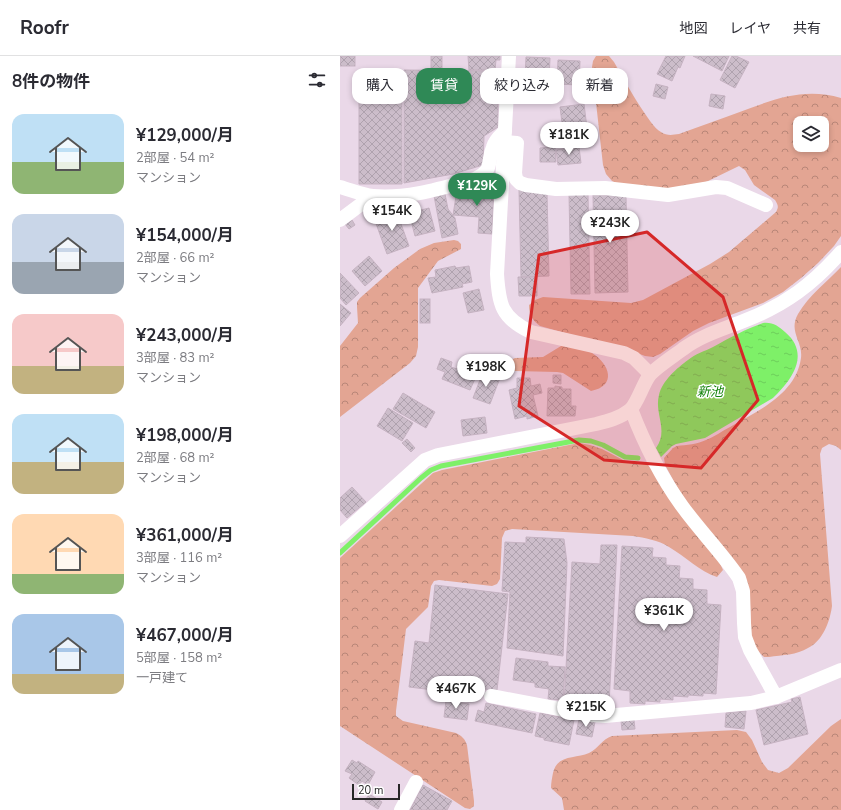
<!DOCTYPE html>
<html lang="ja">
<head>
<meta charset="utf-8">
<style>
	body { margin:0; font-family:"Nunito Sans","Noto Sans JP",sans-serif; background:#f7f7f7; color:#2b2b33; height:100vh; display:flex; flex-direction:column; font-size:15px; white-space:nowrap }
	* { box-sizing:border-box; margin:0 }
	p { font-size:13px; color:#7c7c81 }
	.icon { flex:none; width:22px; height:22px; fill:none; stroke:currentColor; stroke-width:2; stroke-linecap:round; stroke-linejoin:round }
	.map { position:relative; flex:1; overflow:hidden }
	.side { display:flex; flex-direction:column; background:#fff; width:340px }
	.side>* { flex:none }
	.top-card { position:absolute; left:12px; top:12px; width:380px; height:36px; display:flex; gap:8px }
	.fabs { position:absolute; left:453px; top:60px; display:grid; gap:8px }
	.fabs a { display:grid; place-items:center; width:36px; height:36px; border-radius:8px; background:#fff; box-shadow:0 2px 6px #0003; font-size:20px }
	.scale { position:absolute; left:12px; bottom:10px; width:48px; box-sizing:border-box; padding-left:4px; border:2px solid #272727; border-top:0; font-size:11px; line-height:14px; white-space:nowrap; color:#272727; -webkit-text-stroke:3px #fff; paint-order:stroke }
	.price { position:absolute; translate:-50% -34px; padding:0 9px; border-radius:14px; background:#fff; color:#222; font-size:13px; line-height:26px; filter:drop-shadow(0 1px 2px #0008) }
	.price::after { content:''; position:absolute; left:50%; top:24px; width:12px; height:9px; margin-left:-6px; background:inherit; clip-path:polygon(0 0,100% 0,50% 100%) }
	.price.selected { background:#2f8956; color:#fff }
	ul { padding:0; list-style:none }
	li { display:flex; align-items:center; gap:12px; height:100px; padding:0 12px }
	li span { display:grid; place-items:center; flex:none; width:112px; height:80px; border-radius:12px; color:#555 }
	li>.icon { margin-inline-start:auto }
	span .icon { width:48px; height:48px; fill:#fffc; stroke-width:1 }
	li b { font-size:17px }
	h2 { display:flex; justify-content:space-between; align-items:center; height:48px; padding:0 12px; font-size:17px }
	.tag { padding:0 14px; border-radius:12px; background:#fff; box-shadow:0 2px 6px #0003; font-size:14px; line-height:36px }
	.tag.selected { background:#2f8956; color:#fff }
	header { display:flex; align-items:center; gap:24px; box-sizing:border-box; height:56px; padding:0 20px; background:#fff; border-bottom:1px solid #e1e1e2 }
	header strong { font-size:19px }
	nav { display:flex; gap:22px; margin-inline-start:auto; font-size:14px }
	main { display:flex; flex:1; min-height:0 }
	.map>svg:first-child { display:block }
</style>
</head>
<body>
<header>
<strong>Roofr</strong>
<nav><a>地図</a><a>レイヤ</a><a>共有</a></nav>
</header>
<main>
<section class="side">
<h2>8件の物件<svg class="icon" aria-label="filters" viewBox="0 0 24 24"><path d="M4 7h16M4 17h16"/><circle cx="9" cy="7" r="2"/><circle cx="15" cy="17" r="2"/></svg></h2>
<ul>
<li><span style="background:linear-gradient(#bfe0f5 60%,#8fb573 0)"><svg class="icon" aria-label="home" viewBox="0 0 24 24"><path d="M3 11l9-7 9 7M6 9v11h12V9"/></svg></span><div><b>¥129,000/月</b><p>2部屋 · 54 m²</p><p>マンション</p></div></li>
<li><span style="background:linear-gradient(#c9d6e8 60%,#9aa5b1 0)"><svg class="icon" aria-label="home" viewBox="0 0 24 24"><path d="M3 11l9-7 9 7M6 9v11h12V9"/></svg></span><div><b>¥154,000/月</b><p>2部屋 · 66 m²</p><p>マンション</p></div></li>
<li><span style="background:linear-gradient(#f6c9c9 65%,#c2b280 0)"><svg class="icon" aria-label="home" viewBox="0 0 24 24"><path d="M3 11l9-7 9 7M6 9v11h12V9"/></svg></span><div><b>¥243,000/月</b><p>3部屋 · 83 m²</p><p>マンション</p></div></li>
<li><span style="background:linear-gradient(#bfe0f5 60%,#c2b280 0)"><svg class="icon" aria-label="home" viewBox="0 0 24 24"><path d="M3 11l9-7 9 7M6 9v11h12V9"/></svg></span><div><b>¥198,000/月</b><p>2部屋 · 68 m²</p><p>マンション</p></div></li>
<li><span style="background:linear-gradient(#ffd9b3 75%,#8fb573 0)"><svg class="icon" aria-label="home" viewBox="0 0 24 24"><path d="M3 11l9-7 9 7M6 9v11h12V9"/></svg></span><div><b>¥361,000/月</b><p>3部屋 · 116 m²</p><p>マンション</p></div></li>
<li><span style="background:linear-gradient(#a9c7e8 75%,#c2b280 0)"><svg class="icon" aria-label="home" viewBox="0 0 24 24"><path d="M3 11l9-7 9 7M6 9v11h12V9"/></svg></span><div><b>¥467,000/月</b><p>5部屋 · 158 m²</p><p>一戸建て</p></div></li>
</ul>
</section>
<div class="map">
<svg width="501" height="754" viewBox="0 0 501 754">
	<defs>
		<pattern id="forest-crowns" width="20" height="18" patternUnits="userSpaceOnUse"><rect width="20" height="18" fill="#e3a593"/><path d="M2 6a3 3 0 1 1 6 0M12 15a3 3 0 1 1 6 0" fill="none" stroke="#b88678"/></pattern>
		<pattern id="water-ripples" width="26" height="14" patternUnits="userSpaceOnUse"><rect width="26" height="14" fill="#7ef068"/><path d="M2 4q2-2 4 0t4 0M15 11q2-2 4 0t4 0" fill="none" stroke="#6dce5a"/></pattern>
		<pattern id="building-cross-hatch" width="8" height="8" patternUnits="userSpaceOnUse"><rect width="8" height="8" fill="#ccbdca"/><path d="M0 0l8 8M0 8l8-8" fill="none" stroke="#afa2ae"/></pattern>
	</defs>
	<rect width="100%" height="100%" fill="#ead8e8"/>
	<!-- forest -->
	<g fill="url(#forest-crowns)" fill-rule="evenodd">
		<path d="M 256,0 L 269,0 L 274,6 C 282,20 310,71 321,76 C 327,80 332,79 339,78 C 358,71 378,64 397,57 C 432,44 463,31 501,42 L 501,180 L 494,190 L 478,207 L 461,222 L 443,236 L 423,247 L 369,267 L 353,275 L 320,298 L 313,301 L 305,300 L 297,297 L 200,270 C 192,264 189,259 189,249 L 195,244 L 203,241 L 291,247 L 303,244 L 370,208 L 389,196 L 436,156 C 439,151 438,149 435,144 L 414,129 L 405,114 L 399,110 L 366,126 L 328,134 L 280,129 L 272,125 L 266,118 L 263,109 L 252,11 L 253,5 ZM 460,67 L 482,67 L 482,89 L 460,89 Z"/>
		<path d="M 114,184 L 118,185 L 121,188 L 121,193 L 98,205 L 78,232 L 78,291 L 76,300 L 70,307 L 0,361 L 0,290 L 18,267 L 17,251 L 17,246 L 20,242 L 54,212 L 80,193 L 94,187 Z"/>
		<path d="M 501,211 L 501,394 L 496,390 L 489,388 L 482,392 L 480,398 L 492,550 C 490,565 483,585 468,592 C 457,599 442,599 429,601 L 424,601 L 417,594 L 411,579 L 410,548 L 337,431 L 325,409 L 324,402 L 333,392 L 337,390 C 346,389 358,388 366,384 C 374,381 382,375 390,371 C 418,355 456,338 461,302 C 463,285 448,276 458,258 C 469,239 487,226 501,211 Z"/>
		<path d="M 221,290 C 231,290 243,292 252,297 C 270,308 277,330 251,335 L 223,317 L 217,316 L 175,315 L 171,313 L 169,308 L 171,304 L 175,302 L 203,301 Z"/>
		<path d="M 239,387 L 250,389 L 262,393 L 285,405 L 307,408 L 313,414 L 379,505 L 383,514 L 377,521 C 359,515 346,501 329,491 C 318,484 305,482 293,480 L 172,473 L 165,475 L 162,482 L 160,523 L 157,528 L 152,530 L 99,524 L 94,525 L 91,530 L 88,551 L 66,573 L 56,655 L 56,660 L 63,665 L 116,677 C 122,680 125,683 127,689 L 134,745 L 134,750 L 130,753 L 125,752 L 0,670 L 0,502 L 93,417 L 102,414 Z"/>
		<path d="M 501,663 L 501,754 L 224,754 L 222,742 L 211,732 C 211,727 212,722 213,717 C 217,698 236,703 249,697 C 259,692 262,683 272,680 L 397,674 L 406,676 L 412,684 L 422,706 L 428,714 L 439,717 L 448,712 L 491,670 Z"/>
	</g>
	<!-- water -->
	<path fill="url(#water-ripples)" d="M 423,267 C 433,266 438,270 445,276 C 471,298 452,324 433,342 L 365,382 L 336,388 L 332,390 L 321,401 L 316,392 C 329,374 314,358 319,339 C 322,325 337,312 348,304 C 355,298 365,295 373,291 C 389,282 406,273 423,267 Z"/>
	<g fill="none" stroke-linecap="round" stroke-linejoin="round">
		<!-- stream -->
		<path stroke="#7ef068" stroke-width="5" d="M 0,497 L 81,422 L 91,414 L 101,410 L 239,384 L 251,385 L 263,389 L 285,401 L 298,402"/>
	</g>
	<!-- building -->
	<g fill="url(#building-cross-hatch)" stroke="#c5b2c1">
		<rect x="0" y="0" width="15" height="10"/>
		<rect x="91" y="0" width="11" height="12"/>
		<path d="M 128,0 L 160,0 L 160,4 L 156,4 L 155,14 L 129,14 Z"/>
		<path d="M 326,0 L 345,0 L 340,12 L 338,11 L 332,25 L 317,18 Z"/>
		<path d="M 353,0 L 389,0 L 382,15 Z"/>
		<path d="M 392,0 L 396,0 L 409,6 L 395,32 L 380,24 Z"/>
		<path d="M 186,1 L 210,2 L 209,24 L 185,23 Z"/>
		<path d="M 218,4 L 240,5 L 239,29 L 217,28 Z"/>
		<path d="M 19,14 L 62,15 L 62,128 L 19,128 Z"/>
		<path d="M 64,14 L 158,15 L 158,71 L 144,80 L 143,109 L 113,118 L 64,127 Z"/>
		<path d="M 211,25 L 216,26 L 216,33 L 211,33 Z"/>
		<path d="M 316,28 L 328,31 L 325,43 L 313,40 Z"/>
		<path d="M 371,38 L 385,40 L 383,53 L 369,50 Z"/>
		<path d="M 244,48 L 248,80 L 224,83 L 220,51 Z"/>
		<path d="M 215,91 L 216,106 L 200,106 L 200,92 Z"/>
		<path d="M 239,91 L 241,107 L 218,109 L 216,94 Z"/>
		<path d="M 140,129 L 154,130 L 152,178 L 138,177 L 139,161 L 113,159 L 117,134 L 140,135 Z"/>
		<path d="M 179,134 L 207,137 L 209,220 L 181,221 Z"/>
		<path d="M 105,138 L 108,153 L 115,162 L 118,178 L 102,182 L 94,140 Z"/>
		<path d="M 229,138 L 248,138 L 250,238 L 231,238 Z"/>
		<path d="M 253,139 L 286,140 L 288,236 L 255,237 Z"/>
		<path d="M 89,152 L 95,175 L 75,180 L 69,157 Z"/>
		<path d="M 56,154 L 69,190 L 47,198 L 34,162 Z"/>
		<path d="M 12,164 L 15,169 L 9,173 L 5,168 Z"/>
		<path d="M 29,200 L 42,215 L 25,230 L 12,215 Z"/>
		<path d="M 115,210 L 116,212 L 129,210 L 132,226 L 122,228 L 123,231 L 92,237 L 88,222 L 96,221 L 95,214 Z"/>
		<path d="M 0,217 L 19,237 L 6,249 L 0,242 Z"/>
		<path d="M 178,221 L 197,221 L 197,240 L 179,240 Z"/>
		<path d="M 139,233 L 144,254 L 128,257 L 123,237 Z"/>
		<rect x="80" y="243" width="10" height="24"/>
		<path d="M 0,248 L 11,257 L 0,270 Z"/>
		<path d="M 101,302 L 112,306 L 111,311 L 117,313 L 119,309 L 138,316 L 130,334 L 102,323 L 105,316 L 97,313 Z"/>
		<path d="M 143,316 L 160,322 L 150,348 L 133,342 Z"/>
		<path d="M 213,319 L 221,319 L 221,328 L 213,327 Z"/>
		<path d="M 177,322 L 190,322 L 191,330 L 200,328 L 202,337 L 193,339 L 198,360 L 187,363 L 187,360 L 175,363 L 169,334 L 177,332 Z"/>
		<path d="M 215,330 L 222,331 L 222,333 L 231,333 L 231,350 L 236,350 L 235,360 L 207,360 L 208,332 L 215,332 Z"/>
		<path d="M 63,337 L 95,356 L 86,372 L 53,353 Z"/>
		<path d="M 48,352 L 73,367 L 62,385 L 37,370 Z"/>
		<path d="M 145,361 L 147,377 L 123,380 L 121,364 Z"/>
		<path d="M 67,383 L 75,392 L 71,396 L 62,387 Z"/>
		<path d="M 12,431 L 26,446 L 7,462 L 0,454 L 0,442 Z"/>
		<path d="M 186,481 L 224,483 L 227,507 L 223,600 L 167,592 L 170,536 L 162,535 L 165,486 L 186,487 Z"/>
		<path d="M 261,489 L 277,489 L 269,649 L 224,647 L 232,506 L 260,508 Z"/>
		<path d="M 282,490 L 313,492 L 312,501 L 326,502 L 326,509 L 340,510 L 339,522 L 353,523 L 353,533 L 367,534 L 367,548 L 381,549 L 376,638 L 363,637 L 363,640 L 348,639 L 348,641 L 333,640 L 333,644 L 320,643 L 320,646 L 305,645 L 305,648 L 290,647 L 290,635 L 274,633 Z"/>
		<path d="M 95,529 L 168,538 L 157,634 L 144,633 L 143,640 L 69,631 L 75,585 L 89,587 Z"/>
		<path d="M 176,602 L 208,606 L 208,610 L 225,611 L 223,644 L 208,643 L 209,633 L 195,631 L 195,627 L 173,624 Z"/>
		<path d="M 460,641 L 468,678 L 424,689 L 416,654 L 452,646 L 451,643 Z"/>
		<path d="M 106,645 L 129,648 L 127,664 L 104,661 Z"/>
		<path d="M 146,647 L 196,658 L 192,677 L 135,665 L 138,654 L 144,656 Z"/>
		<path d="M 406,655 L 404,673 L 385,671 L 386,657 Z"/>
		<path d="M 200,657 L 234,664 L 229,689 L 204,684 L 204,682 L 195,680 Z"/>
		<path d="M 239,663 L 255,666 L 252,681 L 236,678 Z"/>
		<path d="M 294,664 L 295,673 L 282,674 L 281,665 Z"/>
		<path d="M 12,704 L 17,707 L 18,705 L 35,716 L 28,729 L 22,725 L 19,729 L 9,722 L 12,718 L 5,715 Z"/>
		<path d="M 83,729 L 112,745 L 107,754 L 70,754 Z"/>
		<path d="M 29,738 L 42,746 L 38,753 L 25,745 Z"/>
	</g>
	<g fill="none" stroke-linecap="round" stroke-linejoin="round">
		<!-- street -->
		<g stroke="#fff" stroke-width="14">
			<path d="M 169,0 L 157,218 C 159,248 161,262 191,276 L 284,297 L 294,302 L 310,318"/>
			<path d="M 164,86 L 177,87 L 175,117 L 176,123 L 180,127 L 186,129 L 216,133 L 265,132 L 328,139 L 376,131 L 387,132 L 426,149"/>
			<path d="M 0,131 C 11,134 22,139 33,140 C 68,143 102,132 135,123 C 155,113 146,107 153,91 C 155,84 160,80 165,75"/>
			<path d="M 0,164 L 32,140"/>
			<path d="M 291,353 C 304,387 321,421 342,450 C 360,475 382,497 399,522 L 403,535 L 404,567 L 405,581 L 410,594 L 436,641"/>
			<path d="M 0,480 L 85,404 L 98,399 L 256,368 C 268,365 280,362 290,354 C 297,348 303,328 309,320 C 315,312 334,300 343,293 C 362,279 384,273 406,264 C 445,249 473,228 501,196"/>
			<path d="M 151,640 L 251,659 L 265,660 L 411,647 L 436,641 L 501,614"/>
			<path d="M 61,754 L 76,726"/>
		</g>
	</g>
	<!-- marked area -->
	<path fill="#d62828" fill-opacity="0.2" stroke="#d62828" stroke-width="3" stroke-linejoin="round" d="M 307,176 L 383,241 L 418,344 L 361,412 L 264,404 L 179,350 L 199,199 Z"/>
	<g text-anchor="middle" stroke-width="3" stroke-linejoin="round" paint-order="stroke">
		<!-- water labels -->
		<g font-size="13" font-style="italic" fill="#16840c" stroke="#fff">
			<text x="370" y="340">新池</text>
		</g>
	</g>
</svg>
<div class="fabs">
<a><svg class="icon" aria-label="layers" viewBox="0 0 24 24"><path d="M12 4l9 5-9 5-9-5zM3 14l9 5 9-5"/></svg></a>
</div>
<div class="scale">20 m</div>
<b class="price" style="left:229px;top:100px">¥181K</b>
<b class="price selected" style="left:137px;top:151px">¥129K</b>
<b class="price" style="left:52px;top:176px">¥154K</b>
<b class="price" style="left:270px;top:188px">¥243K</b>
<b class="price" style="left:146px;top:332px">¥198K</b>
<b class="price" style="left:324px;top:576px">¥361K</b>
<b class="price" style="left:116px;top:654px">¥467K</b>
<b class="price" style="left:246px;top:672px">¥215K</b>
<div class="top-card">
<a class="tag">購入</a>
<a class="tag selected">賃貸</a>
<a class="tag">絞り込み</a>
<a class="tag">新着</a>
</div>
</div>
</main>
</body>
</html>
